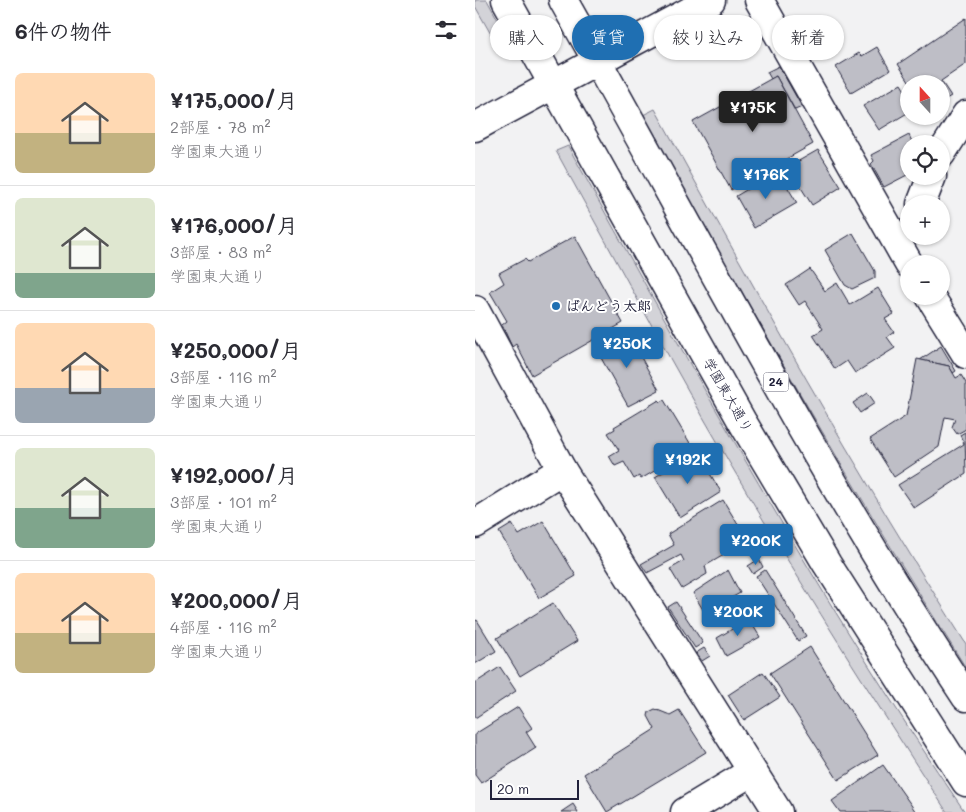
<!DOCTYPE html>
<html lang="ja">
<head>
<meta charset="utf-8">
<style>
	body { margin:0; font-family:Mali,"Klee One",sans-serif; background:#f7f7f7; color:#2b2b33; height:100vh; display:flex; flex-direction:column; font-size:19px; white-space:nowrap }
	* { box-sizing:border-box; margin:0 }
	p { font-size:16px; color:#7c7c81 }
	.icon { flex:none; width:28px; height:28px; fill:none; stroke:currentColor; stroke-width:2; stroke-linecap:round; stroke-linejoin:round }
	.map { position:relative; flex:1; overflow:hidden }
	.sheet { display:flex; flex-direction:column; background:#fff; width:475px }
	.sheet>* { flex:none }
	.top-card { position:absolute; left:15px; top:15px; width:400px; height:45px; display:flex; gap:10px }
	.needle { width:32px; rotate:339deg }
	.buttons { position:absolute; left:425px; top:75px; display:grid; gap:10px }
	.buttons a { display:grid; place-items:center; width:50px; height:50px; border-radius:50%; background:#fff; box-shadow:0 1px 4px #0004; font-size:25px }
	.scale { position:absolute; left:15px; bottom:12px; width:89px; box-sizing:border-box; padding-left:5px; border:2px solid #22223b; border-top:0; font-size:14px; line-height:18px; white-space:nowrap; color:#22223b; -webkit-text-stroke:4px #fff; paint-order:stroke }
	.price { position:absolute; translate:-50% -42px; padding:0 11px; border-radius:5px; background:#1f6fb2; color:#fff; font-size:16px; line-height:32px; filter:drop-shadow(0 1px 2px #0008) }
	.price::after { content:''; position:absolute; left:50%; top:30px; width:15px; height:11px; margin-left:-8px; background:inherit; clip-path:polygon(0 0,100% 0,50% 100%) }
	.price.current { background:#222; color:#fff }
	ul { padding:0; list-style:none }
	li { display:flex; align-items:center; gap:15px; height:125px; padding:0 15px }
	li+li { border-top:1px solid #e1e1e2 }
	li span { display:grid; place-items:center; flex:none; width:140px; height:100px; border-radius:8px; color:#555 }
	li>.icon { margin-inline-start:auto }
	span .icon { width:60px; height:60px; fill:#fffc; stroke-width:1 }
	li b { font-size:21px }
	h2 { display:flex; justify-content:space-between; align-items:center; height:60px; padding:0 15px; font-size:21px }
	.pill { padding:0 18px; border-radius:22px; background:#fff; box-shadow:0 1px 4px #0004; font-size:18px; line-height:45px }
	.pill.current { background:#1f6fb2; color:#fff }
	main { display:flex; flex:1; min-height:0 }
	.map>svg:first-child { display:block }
</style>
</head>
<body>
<main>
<section class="sheet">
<h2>6件の物件<svg class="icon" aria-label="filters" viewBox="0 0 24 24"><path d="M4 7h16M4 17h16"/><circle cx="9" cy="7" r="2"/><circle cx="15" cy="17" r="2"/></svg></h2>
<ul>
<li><span style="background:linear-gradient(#ffd9b3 60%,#c2b280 0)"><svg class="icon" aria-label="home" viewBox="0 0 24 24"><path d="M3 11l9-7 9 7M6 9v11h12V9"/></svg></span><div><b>¥175,000/月</b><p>2部屋 · 78 m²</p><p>学園東大通り</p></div></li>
<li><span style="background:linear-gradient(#dfe7d0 75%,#7fa58c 0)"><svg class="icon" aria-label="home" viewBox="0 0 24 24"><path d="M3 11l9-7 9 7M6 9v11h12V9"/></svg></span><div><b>¥176,000/月</b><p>3部屋 · 83 m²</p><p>学園東大通り</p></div></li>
<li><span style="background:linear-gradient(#ffd9b3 65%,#9aa5b1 0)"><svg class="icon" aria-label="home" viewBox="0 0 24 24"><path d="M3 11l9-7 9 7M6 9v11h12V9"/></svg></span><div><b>¥250,000/月</b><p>3部屋 · 116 m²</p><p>学園東大通り</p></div></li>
<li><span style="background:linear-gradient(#dfe7d0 60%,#7fa58c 0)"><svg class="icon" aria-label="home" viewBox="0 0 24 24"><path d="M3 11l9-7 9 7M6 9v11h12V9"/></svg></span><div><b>¥192,000/月</b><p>3部屋 · 101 m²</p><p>学園東大通り</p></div></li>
<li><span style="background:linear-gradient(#ffd9b3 60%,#c2b280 0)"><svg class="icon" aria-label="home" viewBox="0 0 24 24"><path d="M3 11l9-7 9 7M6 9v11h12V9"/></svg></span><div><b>¥200,000/月</b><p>4部屋 · 116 m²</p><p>学園東大通り</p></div></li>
</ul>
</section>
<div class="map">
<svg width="491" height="812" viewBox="0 0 491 812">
	<rect width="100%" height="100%" fill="#f2f2f3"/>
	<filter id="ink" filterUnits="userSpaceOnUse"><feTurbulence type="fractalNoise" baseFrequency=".02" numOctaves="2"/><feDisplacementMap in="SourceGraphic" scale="10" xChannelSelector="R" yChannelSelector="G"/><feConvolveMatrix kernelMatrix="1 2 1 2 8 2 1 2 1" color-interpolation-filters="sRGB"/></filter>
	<g filter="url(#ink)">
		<!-- green -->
		<g fill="#d3d3d8" stroke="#7a7a8a">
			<path d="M 0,0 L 12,0 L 34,40 L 22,45 L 0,6 Z"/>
			<path d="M 180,109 C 280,290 380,470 491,644 L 491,668 C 376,488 272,302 168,115 Z"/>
			<path d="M 93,146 C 219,372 343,598 490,812 L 472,812 L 470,809 C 386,680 304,550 228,417 C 178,329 130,240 81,151 Z"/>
		</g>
		<!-- building -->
		<g fill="#bebec6" stroke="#22223b">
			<path d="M 491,18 L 491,64 L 466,81 L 476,96 L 466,102 L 466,84 L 436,84 L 423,64 Z"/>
			<path d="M 402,47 L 415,70 L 376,93 L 361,67 L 384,53 L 387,56 Z"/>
			<path d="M 304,66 L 327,107 L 320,110 L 301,76 L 296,79 L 292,72 Z"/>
			<path d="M 301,76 L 338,144 L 256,190 L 218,122 Z"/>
			<path d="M 426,84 L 434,97 L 434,112 L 404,130 L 388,106 Z"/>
			<path d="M 434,135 L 438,144 L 434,144 L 434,174 L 409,187 L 396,164 L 399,161 L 396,155 Z"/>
			<path d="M 343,150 L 366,187 L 337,205 L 313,167 Z"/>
			<path d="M 303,171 L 322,203 L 279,228 L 261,196 Z"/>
			<path d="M 378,233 L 400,271 L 400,278 L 377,289 L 370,285 L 350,250 Z"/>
			<path d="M 100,236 L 148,323 L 57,375 L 41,344 L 37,347 L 27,325 L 32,321 L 15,292 L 29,283 L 24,273 L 50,259 L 53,262 Z"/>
			<path d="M 335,269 L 350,291 L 362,283 L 375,305 L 403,288 L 419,314 L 410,319 L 419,332 L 412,337 L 420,348 L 380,373 L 372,361 L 360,369 L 338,335 L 348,329 L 330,301 L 324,305 L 311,285 Z"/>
			<path d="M 152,332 L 184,390 L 153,406 L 121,349 Z"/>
			<path d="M 466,346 L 481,371 L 478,373 L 474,366 L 445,360 Z"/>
			<path d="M 442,359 L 474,366 L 481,378 L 486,375 L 491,383 L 491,429 L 482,434 L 477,427 L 480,419 L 470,417 L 464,447 L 419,477 L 395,439 L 431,416 Z"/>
			<path d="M 393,393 L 400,403 L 385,413 L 378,403 Z"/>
			<path d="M 184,400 L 186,402 L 189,400 L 218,448 L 166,479 L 164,476 L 159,479 L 149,462 L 140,466 L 134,456 L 144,450 L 133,433 L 140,429 L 139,427 Z"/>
			<path d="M 490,432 L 491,474 L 439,508 L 423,485 L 489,444 L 485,435 Z"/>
			<path d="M 222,452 L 246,492 L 205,518 L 180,477 Z"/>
			<path d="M 248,500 L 273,541 L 230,566 L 232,574 L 207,589 L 195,569 L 209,561 L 206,555 L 172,573 L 166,564 L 199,545 L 193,534 Z"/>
			<path d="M 68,521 L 101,576 L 64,598 L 24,532 L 37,524 L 44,535 Z"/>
			<path d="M 284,559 L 288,567 L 278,574 L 273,566 Z"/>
			<path d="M 253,570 L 265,593 L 230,613 L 218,593 Z"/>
			<path d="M 290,570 L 331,636 L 323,641 L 281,576 Z"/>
			<path d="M 201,602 L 228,643 L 220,648 L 193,607 Z"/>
			<path d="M 78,603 L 102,641 L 45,676 L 22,638 Z"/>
			<path d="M 274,619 L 285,637 L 251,656 L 242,638 Z"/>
			<path d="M 2,620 L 21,651 L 0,664 L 0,621 Z"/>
			<path d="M 335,647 L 403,755 L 363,780 L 295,673 Z"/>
			<path d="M 229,648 L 235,656 L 227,661 L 221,653 Z"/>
			<path d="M 25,667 L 41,691 L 0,718 L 0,683 Z"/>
			<path d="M 288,672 L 305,697 L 269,720 L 253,695 Z"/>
			<path d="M 43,707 L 57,728 L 51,732 L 61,748 L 6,783 L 0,775 L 0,734 Z"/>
			<path d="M 180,709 L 195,715 L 204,710 L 231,752 L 132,812 L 109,774 L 180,729 L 173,716 L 174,712 Z"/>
			<path d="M 408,765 L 441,812 L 365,812 L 357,801 Z"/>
			<path d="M 98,804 L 103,812 L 86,812 Z"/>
		</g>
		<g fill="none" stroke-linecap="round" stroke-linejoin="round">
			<!-- street casing -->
			<g stroke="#22223b" stroke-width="31">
				<g id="street">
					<path d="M 284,0 L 434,264"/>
					<path d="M 466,154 L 491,115"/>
					<path d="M 446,204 L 457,176"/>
					<path d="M 455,296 L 491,354"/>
					<path d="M 0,310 L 87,470 L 303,812"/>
					<path d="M 0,524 L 87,470"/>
					<path d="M 210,812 L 276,772"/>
				</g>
			</g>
			<!-- secondary casing -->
			<g stroke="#22223b" stroke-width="31">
				<path id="secondary" d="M 0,127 L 236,0"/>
			</g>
			<!-- primary casing -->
			<g stroke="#22223b" stroke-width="31">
				<g id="primary">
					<path d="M 31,0 L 268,423 L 352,564 L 491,782"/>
					<path d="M 88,0 C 220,234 343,473 491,697"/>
				</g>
			</g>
			<!-- street -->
			<use href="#street" stroke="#fff" stroke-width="28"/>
			<!-- secondary -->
			<use href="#secondary" stroke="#fff" stroke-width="28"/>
			<!-- primary -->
			<use href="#primary" stroke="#fff" stroke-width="28"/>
		</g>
	</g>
	<!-- markers -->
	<circle fill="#1f6fb2" stroke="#fff" stroke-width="2" cx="81" cy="306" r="5"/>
	<g text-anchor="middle" stroke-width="4" stroke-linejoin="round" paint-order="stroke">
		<!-- shield labels -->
		<rect fill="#fff" stroke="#646476" stroke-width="1" x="288.5" y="372.5" width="25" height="19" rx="4"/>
		<g font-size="12" font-weight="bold" fill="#22223b">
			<text x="301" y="386">24</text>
		</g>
		<!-- poi labels -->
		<g font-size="14" font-weight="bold" fill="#22223b" stroke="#fff" text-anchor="start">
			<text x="91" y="311">ばんどう太郎</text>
		</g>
		<!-- street labels -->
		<g font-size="14" fill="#22223b" stroke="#fff">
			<text transform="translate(253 395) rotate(60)" y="5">学園東大通り</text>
		</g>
	</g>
</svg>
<div class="buttons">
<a><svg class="needle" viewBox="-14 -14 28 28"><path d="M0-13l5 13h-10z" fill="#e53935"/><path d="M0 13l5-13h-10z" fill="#7c7c81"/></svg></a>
<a><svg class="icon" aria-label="locate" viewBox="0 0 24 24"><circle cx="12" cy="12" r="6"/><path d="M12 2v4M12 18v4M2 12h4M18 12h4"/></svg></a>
<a>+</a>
<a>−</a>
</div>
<div class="scale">20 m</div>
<b class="price current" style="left:278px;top:133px">¥175K</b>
<b class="price" style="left:291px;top:200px">¥176K</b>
<b class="price" style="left:152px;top:369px">¥250K</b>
<b class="price" style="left:213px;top:485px">¥192K</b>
<b class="price" style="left:281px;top:566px">¥200K</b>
<b class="price" style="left:263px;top:637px">¥200K</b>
<div class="top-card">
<a class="pill">購入</a>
<a class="pill current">賃貸</a>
<a class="pill">絞り込み</a>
<a class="pill">新着</a>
</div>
</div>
</main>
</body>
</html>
